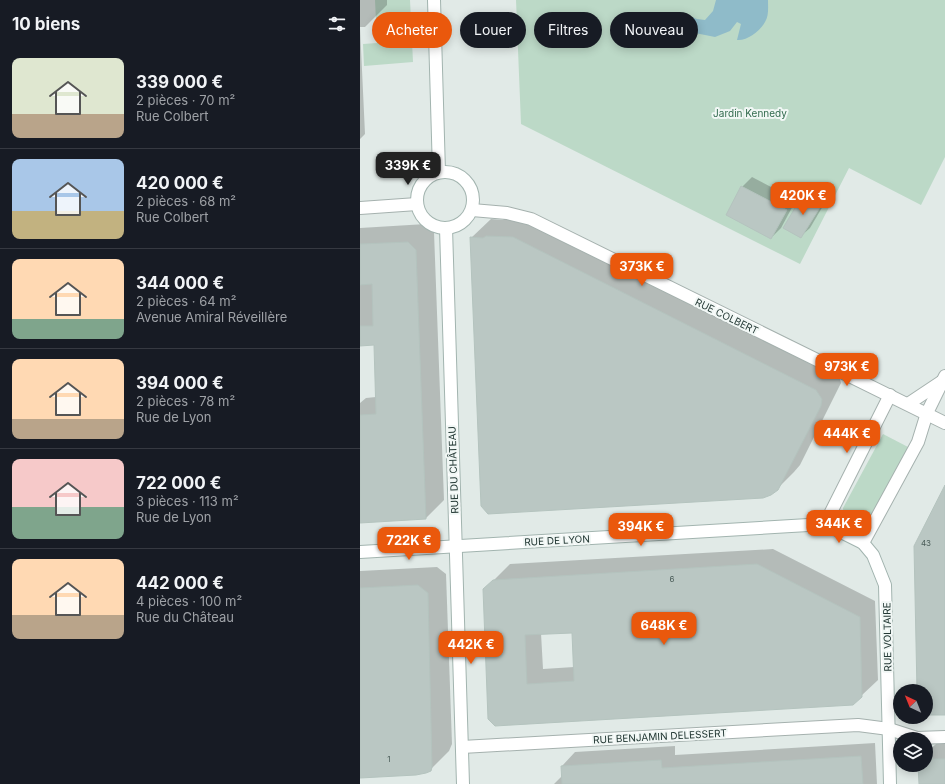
<!DOCTYPE html>
<html lang="fr">
<head>
<meta charset="utf-8">
<style>
	body { margin:0; font-family:Inter,sans-serif; background:#242831; color:#f1f3f6; height:100vh; display:flex; flex-direction:column; font-size:15px; white-space:nowrap }
	* { box-sizing:border-box; margin:0 }
	p { font-size:13px; color:#9ea1a6 }
	.icon { flex:none; width:22px; height:22px; fill:none; stroke:currentColor; stroke-width:2; stroke-linecap:round; stroke-linejoin:round }
	.map { position:relative; flex:1; overflow:hidden }
	.drawer { display:flex; flex-direction:column; background:#171b24; width:360px }
	.drawer>* { flex:none }
	.banner { position:absolute; left:12px; top:12px; width:380px; height:36px; display:flex; gap:8px }
	.needle { width:26px; rotate:317deg }
	.controls { position:absolute; left:533px; top:684px; display:grid; gap:8px }
	.controls a { display:grid; place-items:center; width:40px; height:40px; border-radius:50%; background:#171b24; box-shadow:0 2px 10px #0003; font-size:20px }
	.price { position:absolute; translate:-50% -34px; padding:0 9px; border-radius:8px; background:#ea580c; color:#fff; font-size:13px; line-height:26px; filter:drop-shadow(0 1px 2px #0008) }
	.price::after { content:''; position:absolute; left:50%; top:24px; width:12px; height:9px; margin-left:-6px; background:inherit; clip-path:polygon(0 0,100% 0,50% 100%) }
	.price.on { background:#222; color:#fff }
	ul { padding:0; list-style:none }
	li { display:flex; align-items:center; gap:12px; height:100px; padding:0 12px }
	li+li { border-top:1px solid #363941 }
	li span { display:grid; place-items:center; flex:none; width:112px; height:80px; border-radius:8px; color:#555 }
	li>.icon { margin-inline-start:auto }
	span .icon { width:48px; height:48px; fill:#fffc; stroke-width:1 }
	li b { font-size:17px }
	h2 { display:flex; justify-content:space-between; align-items:center; height:48px; padding:0 12px; font-size:17px }
	.tag { padding:0 14px; border-radius:18px; background:#171b24; box-shadow:0 2px 10px #0003; font-size:14px; line-height:36px }
	.tag.on { background:#ea580c; color:#fff }
	main { display:flex; flex:1; min-height:0 }
	.map>svg:first-child { display:block }
</style>
</head>
<body>
<main>
<section class="drawer">
<h2>10 biens<svg class="icon" aria-label="filters" viewBox="0 0 24 24"><path d="M4 7h16M4 17h16"/><circle cx="9" cy="7" r="2"/><circle cx="15" cy="17" r="2"/></svg></h2>
<ul>
<li><span style="background:linear-gradient(#dfe7d0 70%,#b9a48a 0)"><svg class="icon" aria-label="home" viewBox="0 0 24 24"><path d="M3 11l9-7 9 7M6 9v11h12V9"/></svg></span><div><b>339 000 €</b><p>2 pièces · 70 m²</p><p>Rue Colbert</p></div></li>
<li><span style="background:linear-gradient(#a9c7e8 65%,#c2b280 0)"><svg class="icon" aria-label="home" viewBox="0 0 24 24"><path d="M3 11l9-7 9 7M6 9v11h12V9"/></svg></span><div><b>420 000 €</b><p>2 pièces · 68 m²</p><p>Rue Colbert</p></div></li>
<li><span style="background:linear-gradient(#ffd9b3 75%,#7fa58c 0)"><svg class="icon" aria-label="home" viewBox="0 0 24 24"><path d="M3 11l9-7 9 7M6 9v11h12V9"/></svg></span><div><b>344 000 €</b><p>2 pièces · 64 m²</p><p>Avenue Amiral Réveillère</p></div></li>
<li><span style="background:linear-gradient(#ffd9b3 75%,#b9a48a 0)"><svg class="icon" aria-label="home" viewBox="0 0 24 24"><path d="M3 11l9-7 9 7M6 9v11h12V9"/></svg></span><div><b>394 000 €</b><p>2 pièces · 78 m²</p><p>Rue de Lyon</p></div></li>
<li><span style="background:linear-gradient(#f6c9c9 60%,#7fa58c 0)"><svg class="icon" aria-label="home" viewBox="0 0 24 24"><path d="M3 11l9-7 9 7M6 9v11h12V9"/></svg></span><div><b>722 000 €</b><p>3 pièces · 113 m²</p><p>Rue de Lyon</p></div></li>
<li><span style="background:linear-gradient(#ffd9b3 70%,#b9a48a 0)"><svg class="icon" aria-label="home" viewBox="0 0 24 24"><path d="M3 11l9-7 9 7M6 9v11h12V9"/></svg></span><div><b>442 000 €</b><p>4 pièces · 100 m²</p><p>Rue du Château</p></div></li>
</ul>
</section>
<div class="map">
<svg width="585" height="784" viewBox="0 0 585 784">
	<rect width="100%" height="100%" fill="#e1eae7"/>
	<!-- green -->
	<g fill="#bcd9c7">
		<path d="M 15,0 L 50,0 L 53,62 L 4,66 L 3,44 L 17,43 Z"/>
		<path d="M 156,0 L 585,0 L 585,157 L 561,205 L 489,168 L 440,264 L 161,124 Z"/>
		<path d="M 523,434 L 548,447 L 509,522 C 497,529 493,530 484,519 L 483,508 Z"/>
	</g>
	<!-- water -->
	<path fill="#8fbbc9" d="M 356,0 L 408,0 C 408,7 409,16 405,22 C 400,31 387,41 377,40 L 381,24 L 377,22 L 370,31 L 355,37 L 335,33 L 324,20 L 327,15 L 337,19 L 345,20 L 353,11 Z"/>
	<!-- shadow -->
	<g fill="#0003" fill-rule="evenodd">
		<path d="M 0,0 L 27,0 L 27,5 L 5,27 L 0,27 L 5,134 L 0,139 Z"/>
		<path d="M 392,177 L 436,200 L 421,228 L 411,238 L 382,187 Z"/>
		<path d="M 454,184 L 470,194 L 450,228 L 440,237 L 445,194 Z"/>
		<path d="M 146,217 L 172,218 L 479,376 L 481,383 L 440,465 L 434,472 L 414,492 L 111,238 L 131,219 L 143,220 Z"/>
		<path d="M 66,224 L 74,232 L 84,500 L 66,518 L 0,522 L 0,403 L 6,398 L 16,397 L 15,344 L 0,345 L 0,228 Z"/>
		<path d="M 413,549 L 515,601 L 518,680 L 501,696 L 135,725 L 124,590 L 150,564 ZM 213,632 L 214,667 L 183,669 L 181,633 Z"/>
		<path d="M 77,567 L 86,574 L 92,744 L 89,751 L 70,770 L 0,777 L 0,571 Z"/>
		<path d="M 515,743 L 517,784 L 194,784 L 202,776 L 202,766 L 215,752 L 315,746 L 315,755 Z"/>
		<path d="M 585,743 L 585,784 L 560,784 L 559,765 L 566,765 L 566,753 L 576,744 Z"/>
	</g>
	<!-- building -->
	<g fill="#bac7c3" stroke="#b4c3be" fill-rule="evenodd">
		<path d="M 381,186 L 427,210 L 411,239 L 366,215 Z"/>
		<path d="M 444,193 L 462,204 L 441,238 L 423,228 Z"/>
		<path d="M 126,236 L 153,237 L 456,390 L 462,399 L 461,406 L 418,490 L 411,495 L 403,498 L 128,514 L 121,506 L 110,237 L 123,238 Z"/>
		<path d="M 48,242 L 56,250 L 66,519 L 0,523 L 0,415 L 16,414 L 14,345 L 0,346 L 0,326 L 13,326 L 12,284 L 0,285 L 0,244 Z"/>
		<path d="M 585,485 L 585,715 L 566,715 L 566,691 L 557,691 L 554,546 Z"/>
		<path d="M 397,564 L 500,617 L 502,697 L 493,705 L 135,726 L 128,719 L 123,589 L 133,580 ZM 212,633 L 214,681 L 167,684 L 165,635 Z"/>
		<path d="M 58,585 L 68,593 L 72,767 L 71,771 L 66,773 L 56,775 L 0,778 L 0,588 Z"/>
		<path d="M 501,756 L 503,784 L 202,784 L 201,766 L 301,760 L 302,768 Z"/>
		<path d="M 566,759 L 585,759 L 585,784 L 559,784 L 558,765 L 566,765 Z"/>
	</g>
	<g fill="none" stroke-linecap="round" stroke-linejoin="round">
		<!-- street casing -->
		<g stroke="#a5b1ae" stroke-width="14">
			<g id="street">
				<path d="M 0,208 L 57,204"/>
				<path d="M 112,210 L 147,213 L 171,219 L 585,423"/>
				<path d="M 548,404 L 581,382"/>
				<path d="M 465,524 L 530,395"/>
				<path d="M 503,543 L 558,442 L 567,413 L 585,376"/>
				<path d="M 102,747 L 498,725 L 529,729 L 557,738 L 585,737"/>
			</g>
		</g>
		<!-- secondary casing -->
		<g stroke="#a2b4af" stroke-width="14">
			<g id="secondary">
				<path d="M 74,0 L 79,172"/>
				<circle cx="85" cy="200" r="28"/>
				<path d="M 86,228 L 103,784"/>
				<path d="M 0,552 L 465,524 L 503,543 L 513,555 L 525,585 L 530,784"/>
			</g>
		</g>
		<!-- street -->
		<use href="#street" stroke="#fff" stroke-width="12"/>
		<!-- secondary -->
		<use href="#secondary" stroke="#fff" stroke-width="12"/>
	</g>
	<g text-anchor="middle" stroke-width="4" stroke-linejoin="round" paint-order="stroke">
		<!-- number labels -->
		<g font-size="8" fill="#4a5c58">
			<text x="566" y="546">43</text>
			<text x="312" y="582">6</text>
			<text x="29" y="762">1</text>
		</g>
		<!-- park labels -->
		<g font-size="10" fill="#326b4e" stroke="#f1f7f5">
			<text x="390" y="117">Jardin Kennedy</text>
		</g>
		<!-- street labels -->
		<g font-size="10" fill="#243935" stroke="#f1f7f5">
			<text transform="translate(367 316) rotate(26)" y="4">RUE COLBERT</text>
			<text transform="translate(93 470) rotate(-92)" y="4">RUE DU CHÂTEAU</text>
			<text transform="translate(197 540) rotate(-3)" y="4">RUE DE LYON</text>
			<text transform="translate(527 637) rotate(-91)" y="4">RUE VOLTAIRE</text>
			<text transform="translate(300 736) rotate(-3)" y="4">RUE BENJAMIN DELESSERT</text>
		</g>
	</g>
</svg>
<div class="controls">
<a><svg class="needle" viewBox="-14 -14 28 28"><path d="M0-13l5 13h-10z" fill="#e53935"/><path d="M0 13l5-13h-10z" fill="#9ea1a6"/></svg></a>
<a><svg class="icon" aria-label="layers" viewBox="0 0 24 24"><path d="M12 4l9 5-9 5-9-5zM3 14l9 5 9-5"/></svg></a>
</div>
<b class="price on" style="left:48px;top:186px">339K €</b>
<b class="price" style="left:443px;top:216px">420K €</b>
<b class="price" style="left:282px;top:287px">373K €</b>
<b class="price" style="left:487px;top:387px">973K €</b>
<b class="price" style="left:487px;top:454px">444K €</b>
<b class="price" style="left:479px;top:544px">344K €</b>
<b class="price" style="left:281px;top:547px">394K €</b>
<b class="price" style="left:49px;top:561px">722K €</b>
<b class="price" style="left:304px;top:646px">648K €</b>
<b class="price" style="left:111px;top:665px">442K €</b>
<div class="banner">
<a class="tag on">Acheter</a>
<a class="tag">Louer</a>
<a class="tag">Filtres</a>
<a class="tag">Nouveau</a>
</div>
</div>
</main>
</body>
</html>
